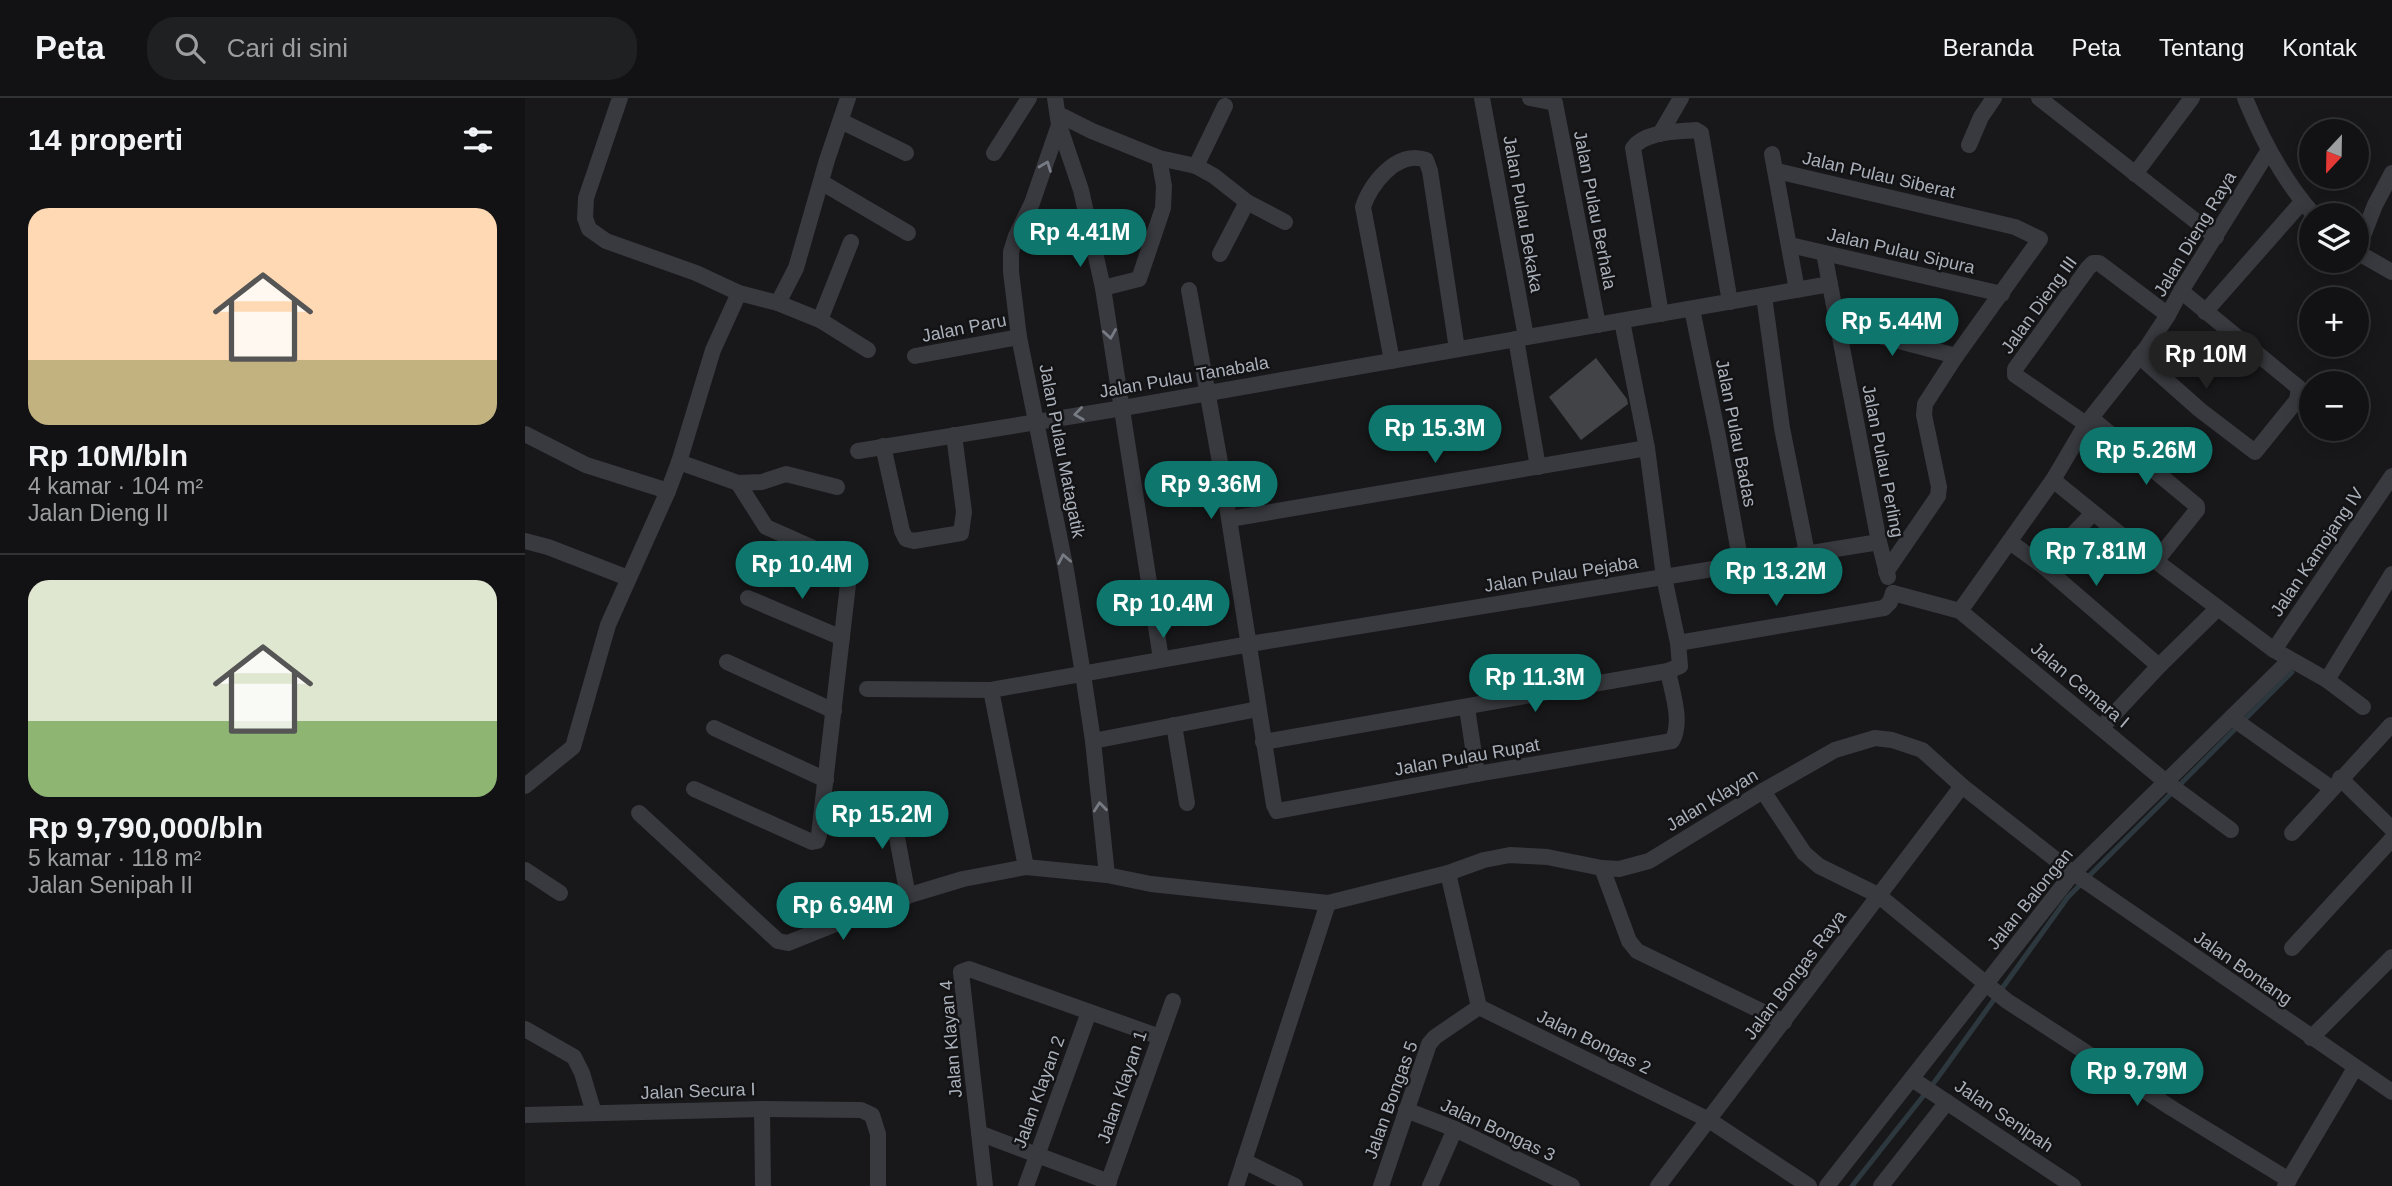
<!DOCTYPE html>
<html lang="id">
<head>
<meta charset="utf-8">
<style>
	body { margin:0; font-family:Arial,sans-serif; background:#1f2022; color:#f1f3f6; height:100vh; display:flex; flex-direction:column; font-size:26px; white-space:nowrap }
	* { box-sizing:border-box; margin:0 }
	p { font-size:23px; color:#9c9ea0 }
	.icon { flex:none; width:38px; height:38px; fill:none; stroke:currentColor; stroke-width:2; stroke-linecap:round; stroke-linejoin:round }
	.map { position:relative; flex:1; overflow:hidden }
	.details { display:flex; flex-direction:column; background:#121214; width:525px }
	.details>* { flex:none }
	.needle { width:46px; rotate:202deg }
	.fabs { position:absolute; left:1774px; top:21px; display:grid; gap:14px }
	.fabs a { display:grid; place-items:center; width:70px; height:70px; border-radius:50%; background:#121214; box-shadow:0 4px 18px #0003,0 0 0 2px #313234; font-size:35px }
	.price { position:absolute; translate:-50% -60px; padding:0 16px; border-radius:24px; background:#0f766e; color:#fff; font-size:23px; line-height:46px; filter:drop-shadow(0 2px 4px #0008) }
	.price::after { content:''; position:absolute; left:50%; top:42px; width:21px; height:16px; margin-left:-10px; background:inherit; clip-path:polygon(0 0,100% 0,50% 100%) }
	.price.active { background:#222; color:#fff }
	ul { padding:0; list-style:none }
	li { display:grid; align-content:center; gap:14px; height:371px; padding:0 28px }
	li+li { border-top:2px solid #313234 }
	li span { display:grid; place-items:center; height:217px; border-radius:21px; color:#555 }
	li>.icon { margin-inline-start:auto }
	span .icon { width:126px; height:126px; fill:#fffc; stroke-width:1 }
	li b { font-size:30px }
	h2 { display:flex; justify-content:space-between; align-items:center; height:84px; padding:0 28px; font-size:30px }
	header { display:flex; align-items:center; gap:42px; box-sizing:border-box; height:98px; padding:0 35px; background:#121214; border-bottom:2px solid #313234 }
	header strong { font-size:33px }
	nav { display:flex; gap:38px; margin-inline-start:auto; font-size:24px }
	.search { width:490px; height:63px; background:#1f2022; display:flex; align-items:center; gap:18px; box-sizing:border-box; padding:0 24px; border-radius:28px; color:#9c9ea0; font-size:26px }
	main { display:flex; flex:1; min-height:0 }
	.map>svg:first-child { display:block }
</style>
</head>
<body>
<header>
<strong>Peta</strong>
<div class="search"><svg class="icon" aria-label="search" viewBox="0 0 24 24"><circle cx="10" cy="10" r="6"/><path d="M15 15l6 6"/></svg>Cari di sini</div>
<nav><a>Beranda</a><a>Peta</a><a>Tentang</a><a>Kontak</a></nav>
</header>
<main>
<section class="details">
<h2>14 properti<svg class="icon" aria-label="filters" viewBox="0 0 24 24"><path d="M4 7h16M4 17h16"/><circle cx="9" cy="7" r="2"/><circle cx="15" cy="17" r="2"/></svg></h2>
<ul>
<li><span style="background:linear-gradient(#ffd9b3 70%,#c2b280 0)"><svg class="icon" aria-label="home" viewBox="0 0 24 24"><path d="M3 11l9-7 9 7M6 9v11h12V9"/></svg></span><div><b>Rp 10M/bln</b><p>4 kamar · 104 m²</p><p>Jalan Dieng II</p></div></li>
<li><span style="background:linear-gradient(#dfe7d0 65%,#8fb573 0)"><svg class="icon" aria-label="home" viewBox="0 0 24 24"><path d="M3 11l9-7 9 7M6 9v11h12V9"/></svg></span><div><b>Rp 9,790,000/bln</b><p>5 kamar · 118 m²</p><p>Jalan Senipah II</p></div></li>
</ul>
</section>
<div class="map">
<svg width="1867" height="1088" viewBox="0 0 1867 1088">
	<rect width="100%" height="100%" fill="#18181a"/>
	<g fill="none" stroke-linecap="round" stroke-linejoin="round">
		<!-- stream -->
		<path stroke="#2d383e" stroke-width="5" d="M 1327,1088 L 1411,982 L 1543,799 L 1767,574"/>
	</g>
	<!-- building -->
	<path fill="#424347" d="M 1071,260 L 1102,301 L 1103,306 L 1056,342 L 1024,299 Z"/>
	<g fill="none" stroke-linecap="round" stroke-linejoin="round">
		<!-- street -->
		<g stroke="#393a3f" stroke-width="16">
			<path d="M 95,0 L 61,100 L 60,120 L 64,131 L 81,143 L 171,175 L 214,195 L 253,205 L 271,170 L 302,62 L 323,0"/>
			<path d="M 530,0 L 534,27 L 556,92 L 578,190 L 636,561"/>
			<path d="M 957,0 L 1001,239"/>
			<path d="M 1005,0 L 1030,5 L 1073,227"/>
			<path d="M 1514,0 L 1691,139"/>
			<path d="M 1720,0 C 1737,42 1759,83 1789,117"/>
			<path d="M 533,16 L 567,33 L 634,60 L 671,68 L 689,78 L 722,104 L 760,124"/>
			<path d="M 316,23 L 381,55"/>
			<path d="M 534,27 L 507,105 L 491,138 L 486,154 L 486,174 L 494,239 L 541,472 L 558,576 L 568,643 L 582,777"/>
			<path d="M 1135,36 L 1156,0"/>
			<path d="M 1444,47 L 1456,19 L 1469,0"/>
			<path d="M 469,55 L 504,0"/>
			<path d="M 1247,56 L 1272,192"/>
			<path d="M 671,68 L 700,8"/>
			<path d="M 1252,73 L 1490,129 L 1515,141 L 1431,258 L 1400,306 L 1399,317 L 1414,389 L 1413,398 L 1361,474"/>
			<path d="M 1610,76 L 1667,0"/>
			<path d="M 296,84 L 383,135"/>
			<path d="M 1265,147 L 1477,196"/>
			<path d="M 1832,153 L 1850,107 L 1867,75"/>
			<path d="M 1832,154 L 1867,174"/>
			<path d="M 1299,155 L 1354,444 L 1363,479"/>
			<path d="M 695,156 L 722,104"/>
			<path d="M 578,190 L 614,181 L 638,110 L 639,88 L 634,60"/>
			<path d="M 664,192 L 696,370 L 749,707 L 752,713 L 952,676 L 1147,643 C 1158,624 1147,594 1143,573"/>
			<path d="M 1239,198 L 1257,330 L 1282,455"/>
			<path d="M 253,205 L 295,222 L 343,252"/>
			<path d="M 1167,211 L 1194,343 L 1216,466"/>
			<path d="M 1680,214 L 1777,104"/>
			<path d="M 1136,216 L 1108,50 C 1120,33 1152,34 1171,32 L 1176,35 L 1205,204"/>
			<path d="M 295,222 L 326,144"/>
			<path d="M 1313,227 L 1431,258"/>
			<path d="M 991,241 L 1013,369"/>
			<path d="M 390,258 L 494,239"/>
			<path d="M 1614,258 L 1675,312 L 1730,354 L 1772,302 L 1774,290 L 1656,193"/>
			<path d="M 867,263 L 838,109 C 845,86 873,51 901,62 L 905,73 L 932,251"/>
			<path d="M 1566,320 L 1672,408 L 1672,412 L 1631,463"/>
			<path d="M 1561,326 L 1490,277 L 1490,271 L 1563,170 L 1568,165 L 1574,165 L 1643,217"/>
			<path d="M 0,336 L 61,367 L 143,393"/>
			<path d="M 358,348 L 377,433 L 381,441 L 389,443 L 436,435 L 439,414 L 429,337"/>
			<path d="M 333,353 L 598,310 L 1305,186"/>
			<path d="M 154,364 L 213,385 L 237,384 L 261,376 L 312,389"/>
			<path d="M 1528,382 L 1596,437 L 1749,552 L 1802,582 L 1838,609"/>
			<path d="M 705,421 L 1122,350"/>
			<path d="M 0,443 L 23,449 L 103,480"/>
			<path d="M 1485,444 L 1518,468 L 1634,568"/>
			<path d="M 1518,468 L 1568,415"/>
			<path d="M 1368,495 L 1435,513 L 1641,684 L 1706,732"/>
			<path d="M 223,500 L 317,540"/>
			<path d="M 1435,513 L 1528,382 L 1561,326 L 1622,249 L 1643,217 L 1656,193 L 1744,52"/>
			<path d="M 1153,545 L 1359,510 L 1365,504 L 1368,495"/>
			<path d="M 1749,552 L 1867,378"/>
			<path d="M 202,564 L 309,613"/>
			<path d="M 1802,582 L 1867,476"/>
			<path d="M 342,591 L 466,592 L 725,546 L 1354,444"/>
			<path d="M 466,592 L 501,769"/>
			<path d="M 942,610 L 952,676"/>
			<path d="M 1707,620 L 1806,690"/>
			<path d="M 649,627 L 662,705"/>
			<path d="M 189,630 L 301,682"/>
			<path d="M 1576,630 L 1634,568 L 1693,510"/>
			<path d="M 568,643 L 733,611"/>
			<path d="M 738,644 L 1143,573 L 1155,568 L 1153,545 L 1139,479 L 1122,350 L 1097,223"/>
			<path d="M 1815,680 L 1867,731"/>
			<path d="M 0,688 L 48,649 L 83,527 L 143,393 L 154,364 L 188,252 L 214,195"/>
			<path d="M 169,691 L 287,744 L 292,743 L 294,737 L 325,469 L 320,464 L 241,429 L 213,385"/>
			<path d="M 1238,693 L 1279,755 L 1294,768 L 1353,797 L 1482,903 L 1648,1011 L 1764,1082"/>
			<path d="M 114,715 L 253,843 L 263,845 L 375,800 L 438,781 L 501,769 L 582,777 L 626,786 L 803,805 L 923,775 L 959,762 L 985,757 L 1022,759 L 1077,770 L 1094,771 L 1124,763 L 1238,693 L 1310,652 L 1350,640 L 1367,642 L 1397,652 L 1437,688 L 1544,772 L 1867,994"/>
			<path d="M 322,717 L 367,713 L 383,798"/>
			<path d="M 1767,735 L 1866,627"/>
			<path d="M 1077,770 L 1104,843 L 1112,853 L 1259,924"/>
			<path d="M 0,772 L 35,795"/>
			<path d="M 923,775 L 954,909"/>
			<path d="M 1767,850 L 1867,741"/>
			<path d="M 954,909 L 1184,1022 L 1284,1088"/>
			<path d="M 0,931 L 49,959 L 57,975 L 69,1015"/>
			<path d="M 1786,940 L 1867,859"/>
			<path d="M 1387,981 L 1548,1088"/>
			<path d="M 237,1011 L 238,1088"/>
			<path d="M 881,1012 L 930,1031 L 1047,1088"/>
			<path d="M 0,1017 L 237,1011 L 336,1012 L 347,1017 L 353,1036 L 353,1088"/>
			<path d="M 454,1035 L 584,1084"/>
			<path d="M 719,1063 L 770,1088"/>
			<path d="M 460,1088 L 436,874 L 444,871 L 635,939"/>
			<path d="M 501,1088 L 564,914"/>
			<path d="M 582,1088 L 648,903"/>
			<path d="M 711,1088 L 803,805"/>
			<path d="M 856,1088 L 904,946 L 910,939 L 954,909"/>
			<path d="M 905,1088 L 930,1031"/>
			<path d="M 1133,1088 L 1437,688"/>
			<path d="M 1302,1088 L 1548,775 L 1765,562"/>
			<path d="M 1356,1088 L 1422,1004"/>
			<path d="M 1760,1088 L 1830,970"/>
		</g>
	</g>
	<!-- one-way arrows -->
	<defs><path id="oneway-chevron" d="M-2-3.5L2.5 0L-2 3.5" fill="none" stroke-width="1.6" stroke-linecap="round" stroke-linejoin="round" transform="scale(1.75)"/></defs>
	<g stroke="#777b83">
		<use href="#oneway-chevron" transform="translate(521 68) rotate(-69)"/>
		<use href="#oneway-chevron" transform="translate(585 236) rotate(81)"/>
		<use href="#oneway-chevron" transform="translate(554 316) rotate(172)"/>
		<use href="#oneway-chevron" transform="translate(539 461) rotate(-101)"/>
		<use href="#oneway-chevron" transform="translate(575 709) rotate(-96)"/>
	</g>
	<g text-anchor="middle" stroke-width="5" stroke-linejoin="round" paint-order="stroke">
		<!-- street labels -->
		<g font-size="18" fill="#aab0ba" stroke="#131315">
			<text transform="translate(1354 77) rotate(13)" y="6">Jalan Pulau Siberat</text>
			<text transform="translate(1070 112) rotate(79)" y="6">Jalan Pulau Berhala</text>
			<text transform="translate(998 116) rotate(80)" y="6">Jalan Pulau Bekaka</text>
			<text transform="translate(1670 136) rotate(-59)" y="6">Jalan Dieng Raya</text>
			<text transform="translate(1376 153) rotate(13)" y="6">Jalan Pulau Sipura</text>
			<text transform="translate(1514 207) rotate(-54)" y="6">Jalan Dieng III</text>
			<text transform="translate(439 230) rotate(-11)" y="6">Jalan Paru</text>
			<text transform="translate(659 279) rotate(-10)" y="6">Jalan Pulau Tanabala</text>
			<text transform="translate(1211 335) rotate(79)" y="6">Jalan Pulau Badas</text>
			<text transform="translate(537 353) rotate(79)" y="6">Jalan Pulau Matagatik</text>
			<text transform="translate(1358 363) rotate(79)" y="6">Jalan Pulau Perling</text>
			<text transform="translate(1792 454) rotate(-56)" y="6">Jalan Kamojang IV</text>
			<text transform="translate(1036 476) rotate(-9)" y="6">Jalan Pulau Pejaba</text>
			<text transform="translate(1555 587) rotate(40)" y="6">Jalan Cemara I</text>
			<text transform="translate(942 659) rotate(-10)" y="6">Jalan Pulau Rupat</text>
			<text transform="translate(1187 702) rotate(-31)" y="6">Jalan Klayan</text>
			<text transform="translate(1505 801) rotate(-51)" y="6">Jalan Balongan</text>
			<text transform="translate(1718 870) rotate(35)" y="6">Jalan Bontang</text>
			<text transform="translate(1270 877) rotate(-53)" y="6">Jalan Bongas Raya</text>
			<text transform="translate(426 941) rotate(-95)" y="6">Jalan Klayan 4</text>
			<text transform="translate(1069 944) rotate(26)" y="6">Jalan Bongas 2</text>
			<text transform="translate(597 989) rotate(-71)" y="6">Jalan Klayan 1</text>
			<text transform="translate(173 993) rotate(-2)" y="6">Jalan Secura I</text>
			<text transform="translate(514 994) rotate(-70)" y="6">Jalan Klayan 2</text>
			<text transform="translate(866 1002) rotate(-70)" y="6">Jalan Bongas 5</text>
			<text transform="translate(1479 1018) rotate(34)" y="6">Jalan Senipah</text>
			<text transform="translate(973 1032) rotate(25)" y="6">Jalan Bongas 3</text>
		</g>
	</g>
</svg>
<div class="fabs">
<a><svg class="needle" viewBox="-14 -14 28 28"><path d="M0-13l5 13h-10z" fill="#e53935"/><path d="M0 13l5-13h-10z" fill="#9c9ea0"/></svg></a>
<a><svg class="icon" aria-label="layers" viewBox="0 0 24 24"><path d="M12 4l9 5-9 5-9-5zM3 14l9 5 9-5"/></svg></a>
<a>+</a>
<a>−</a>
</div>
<b class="price" style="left:555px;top:171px">Rp 4.41M</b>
<b class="price" style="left:1367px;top:260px">Rp 5.44M</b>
<b class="price active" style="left:1681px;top:293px">Rp 10M</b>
<b class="price" style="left:910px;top:367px">Rp 15.3M</b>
<b class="price" style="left:1621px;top:389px">Rp 5.26M</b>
<b class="price" style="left:686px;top:423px">Rp 9.36M</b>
<b class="price" style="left:1571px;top:490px">Rp 7.81M</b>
<b class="price" style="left:277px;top:503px">Rp 10.4M</b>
<b class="price" style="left:1251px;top:510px">Rp 13.2M</b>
<b class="price" style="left:638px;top:542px">Rp 10.4M</b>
<b class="price" style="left:1010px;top:616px">Rp 11.3M</b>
<b class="price" style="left:357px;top:753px">Rp 15.2M</b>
<b class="price" style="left:318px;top:844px">Rp 6.94M</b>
<b class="price" style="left:1612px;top:1010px">Rp 9.79M</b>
</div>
</main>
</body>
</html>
